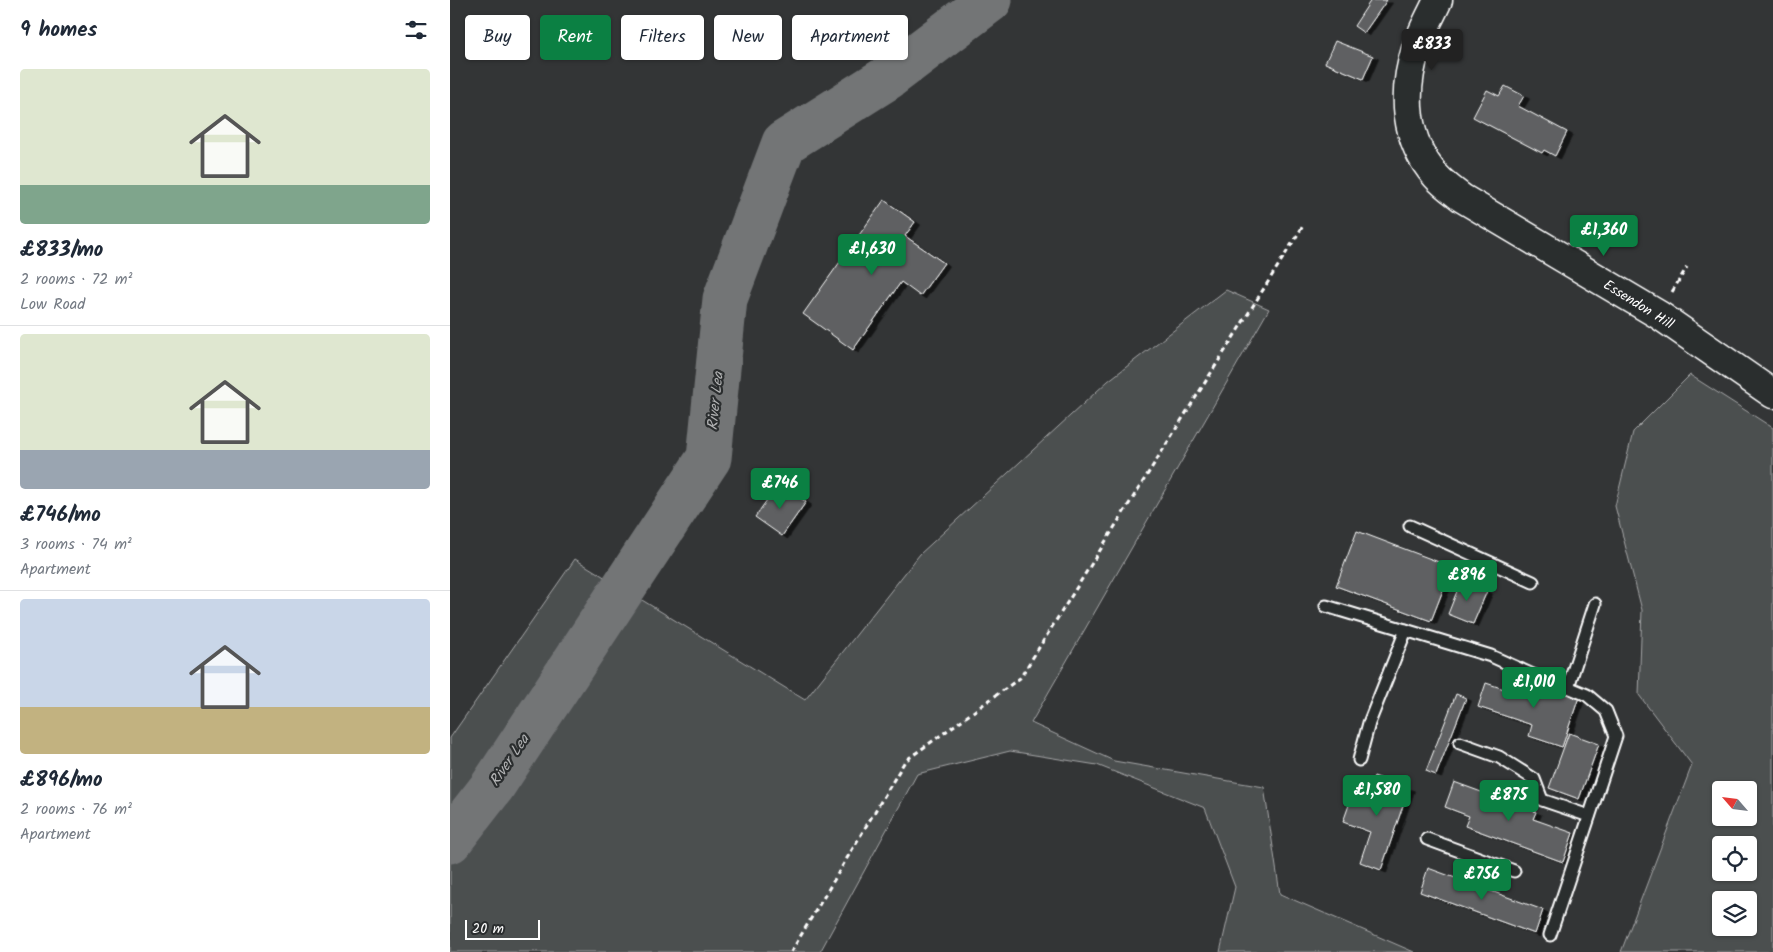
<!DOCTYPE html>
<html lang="en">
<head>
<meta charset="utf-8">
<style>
	body { margin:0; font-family:Kalam,sans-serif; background:#f6f6f7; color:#1f2937; height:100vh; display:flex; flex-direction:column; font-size:19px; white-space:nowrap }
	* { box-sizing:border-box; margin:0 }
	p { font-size:16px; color:#747a83 }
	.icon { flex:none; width:28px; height:28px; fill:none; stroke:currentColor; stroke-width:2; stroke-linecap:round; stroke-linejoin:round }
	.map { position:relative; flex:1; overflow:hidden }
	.sheet { display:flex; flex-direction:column; background:#fff; width:450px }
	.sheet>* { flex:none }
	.hud { position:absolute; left:15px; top:15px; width:475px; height:45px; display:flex; gap:10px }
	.needle { width:32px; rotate:298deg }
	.controls { position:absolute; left:1262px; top:781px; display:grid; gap:10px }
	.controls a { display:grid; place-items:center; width:45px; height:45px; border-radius:5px; background:#fff; box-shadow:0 1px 4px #0004; font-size:25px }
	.scale { position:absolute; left:15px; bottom:12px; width:75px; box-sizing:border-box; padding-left:5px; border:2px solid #fff; border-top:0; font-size:14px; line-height:18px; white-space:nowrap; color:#fff; -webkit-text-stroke:4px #2a2d2e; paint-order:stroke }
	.price { position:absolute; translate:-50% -42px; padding:0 11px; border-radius:5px; background:#0b8043; color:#fff; font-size:16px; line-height:32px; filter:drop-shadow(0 1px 2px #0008) }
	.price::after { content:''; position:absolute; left:50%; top:30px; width:15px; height:11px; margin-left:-8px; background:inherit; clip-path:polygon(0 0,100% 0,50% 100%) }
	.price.current { background:#222; color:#fff }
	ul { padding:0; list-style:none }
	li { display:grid; align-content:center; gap:10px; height:265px; padding:0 20px }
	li+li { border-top:1px solid #e0e1e3 }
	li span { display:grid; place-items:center; height:155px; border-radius:5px; color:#555 }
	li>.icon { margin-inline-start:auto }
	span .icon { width:90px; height:90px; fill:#fffc; stroke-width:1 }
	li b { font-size:21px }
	h2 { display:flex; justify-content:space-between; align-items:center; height:60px; padding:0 20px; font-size:21px }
	.pill { padding:0 18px; border-radius:5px; background:#fff; box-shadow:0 1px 4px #0004; font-size:18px; line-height:45px }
	.pill.current { background:#0b8043; color:#fff }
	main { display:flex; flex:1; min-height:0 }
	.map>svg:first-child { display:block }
</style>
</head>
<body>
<main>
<section class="sheet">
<h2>9 homes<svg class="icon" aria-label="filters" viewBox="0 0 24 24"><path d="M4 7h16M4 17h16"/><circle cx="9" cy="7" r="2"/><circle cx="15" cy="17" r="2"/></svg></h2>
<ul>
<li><span style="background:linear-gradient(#dfe7d0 75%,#7fa58c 0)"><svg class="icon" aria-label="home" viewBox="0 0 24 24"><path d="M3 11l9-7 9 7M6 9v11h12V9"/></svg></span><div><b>£833/mo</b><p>2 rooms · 72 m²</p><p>Low Road</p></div></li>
<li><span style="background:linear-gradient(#dfe7d0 75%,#9aa5b1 0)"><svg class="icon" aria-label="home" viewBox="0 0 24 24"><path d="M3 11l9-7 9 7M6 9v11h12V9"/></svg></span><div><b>£746/mo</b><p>3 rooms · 74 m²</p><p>Apartment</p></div></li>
<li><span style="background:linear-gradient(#c9d6e8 70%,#c2b280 0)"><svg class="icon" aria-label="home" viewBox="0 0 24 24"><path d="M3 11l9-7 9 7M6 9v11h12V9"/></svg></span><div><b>£896/mo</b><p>2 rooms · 76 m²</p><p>Apartment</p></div></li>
</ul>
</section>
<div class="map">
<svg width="1323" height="952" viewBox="0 0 1323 952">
	<defs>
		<filter id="shadow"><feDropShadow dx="5.5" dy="3" stdDeviation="0" flood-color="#0009"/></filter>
	</defs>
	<rect width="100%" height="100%" fill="#333536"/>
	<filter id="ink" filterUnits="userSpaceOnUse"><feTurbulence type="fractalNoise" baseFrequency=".02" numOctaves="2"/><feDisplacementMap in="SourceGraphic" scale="10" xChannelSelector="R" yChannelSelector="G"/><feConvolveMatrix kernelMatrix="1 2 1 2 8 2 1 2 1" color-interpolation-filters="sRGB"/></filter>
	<g filter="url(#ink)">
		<!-- green -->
		<g fill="#4c4f50" stroke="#a6a7a8" fill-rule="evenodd">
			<path d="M 776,290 L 819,309 L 581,723 L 664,761 L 814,787 L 830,894 L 964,952 L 770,952 L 785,887 L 755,808 L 647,765 L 560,751 L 467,774 L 370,952 L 0,952 L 0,738 L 125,559 L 355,700 L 470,554 L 658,381 Z"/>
			<path d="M 1240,375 L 1323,428 L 1323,952 L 1171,952 L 1242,765 L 1189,695 L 1192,610 L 1165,506 L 1183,432 ZM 1271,790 L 1299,790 L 1299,818 L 1271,818 ZM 1271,845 L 1299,845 L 1299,872 L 1271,872 ZM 1271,900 L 1299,900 L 1299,928 L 1271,928 Z"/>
		</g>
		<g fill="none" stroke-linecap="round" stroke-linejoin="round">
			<!-- river -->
			<path stroke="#737576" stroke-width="45" d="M 0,841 L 42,787 L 259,458 L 275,299 L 334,143 L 437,78 L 540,0"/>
		</g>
		<!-- building -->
		<g fill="#5f6162" stroke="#fff" filter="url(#shadow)">
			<path d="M 921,0 L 937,0 L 914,33 L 904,26 Z"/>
			<path d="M 885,41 L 923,56 L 913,79 L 875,63 Z"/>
			<path d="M 1055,86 L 1074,96 L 1068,106 L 1117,132 L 1105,156 L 1094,150 L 1092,153 L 1023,117 L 1037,90 L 1049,96 Z"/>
			<path d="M 434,200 L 465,222 L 455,236 L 494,263 L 470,296 L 451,282 L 403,350 L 353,314 Z"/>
			<path d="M 329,483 L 356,502 L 332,536 L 305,517 Z"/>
			<path d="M 907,531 L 1002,567 L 981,621 L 886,586 Z"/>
			<path d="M 1011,581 L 1037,591 L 1023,624 L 998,614 Z"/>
			<path d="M 1077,680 L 1129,697 L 1112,747 L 1079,736 L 1082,725 L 1028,707 L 1036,683 L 1072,695 Z"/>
			<path d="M 1006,694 L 1016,698 L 986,775 L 976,771 Z"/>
			<path d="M 1119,733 L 1149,744 L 1129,799 L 1099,788 Z"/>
			<path d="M 924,776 L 959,788 L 931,870 L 910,862 L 920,832 L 893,822 L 906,785 L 919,790 Z"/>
			<path d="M 1004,782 L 1086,812 L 1083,819 L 1123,833 L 1113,862 L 1015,826 L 1019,816 L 995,807 Z"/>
			<path d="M 978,868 L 1093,910 L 1085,934 L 970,892 Z"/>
		</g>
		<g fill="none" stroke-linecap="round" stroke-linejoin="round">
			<!-- lane casing -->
			<g stroke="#fff" stroke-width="15">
				<g id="lane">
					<path d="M 960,526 L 1083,582"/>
					<path d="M 876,606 L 1041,656 L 1083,675 L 1118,687 L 1145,604"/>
					<path d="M 1010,743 L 1049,757 L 1084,779 L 1092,800 L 1139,816"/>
					<path d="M 909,760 L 919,723 L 956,630"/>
					<path d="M 977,839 L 1064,871"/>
					<path d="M 1100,935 L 1166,736 L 1156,711 L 1137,695 L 1118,687"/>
				</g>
			</g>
			<!-- secondary casing -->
			<g stroke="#fff" stroke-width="31">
				<path id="secondary" d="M 988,0 C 981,16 971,32 966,49 C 952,92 954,140 986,176 C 993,184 1003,191 1012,198 L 1209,315 L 1323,394"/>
			</g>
			<!-- path -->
			<g stroke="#fff" stroke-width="3" stroke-dasharray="5 4" stroke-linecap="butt">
				<path d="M 1222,292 L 1237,267"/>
				<path d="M 341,952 L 455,761 L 570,678 L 853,226"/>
			</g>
			<!-- lane -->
			<use href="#lane" stroke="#2a2d2e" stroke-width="11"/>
			<!-- secondary -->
			<use href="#secondary" stroke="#2a2d2e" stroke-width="28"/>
		</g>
	</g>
	<g text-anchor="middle" stroke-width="4.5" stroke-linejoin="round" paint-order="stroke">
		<!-- street labels -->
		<g font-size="14" fill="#fff" stroke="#2a2d2e">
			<text transform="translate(1189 304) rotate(32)" y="5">Essendon Hill</text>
		</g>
		<!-- water labels -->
		<g font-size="15" font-style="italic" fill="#b2b3b4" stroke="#2a2d2e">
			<text transform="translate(265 401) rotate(-84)" y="5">River Lea</text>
			<text transform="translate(59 760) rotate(-56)" y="5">River Lea</text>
		</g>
	</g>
</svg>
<div class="controls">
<a><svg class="needle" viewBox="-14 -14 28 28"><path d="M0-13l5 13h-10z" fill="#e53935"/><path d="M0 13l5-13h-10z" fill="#747a83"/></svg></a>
<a><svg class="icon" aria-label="locate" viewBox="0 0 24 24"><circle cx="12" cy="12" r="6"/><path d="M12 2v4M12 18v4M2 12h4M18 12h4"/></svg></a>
<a><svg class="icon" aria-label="layers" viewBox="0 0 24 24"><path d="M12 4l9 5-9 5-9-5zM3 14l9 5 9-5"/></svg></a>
</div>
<div class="scale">20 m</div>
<b class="price current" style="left:982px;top:71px">£833</b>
<b class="price" style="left:1154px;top:257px">£1,360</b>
<b class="price" style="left:422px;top:276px">£1,630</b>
<b class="price" style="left:330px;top:510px">£746</b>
<b class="price" style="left:1017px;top:602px">£896</b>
<b class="price" style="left:1084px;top:709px">£1,010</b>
<b class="price" style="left:927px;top:817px">£1,580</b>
<b class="price" style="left:1059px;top:822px">£875</b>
<b class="price" style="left:1032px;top:901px">£756</b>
<div class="hud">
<a class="pill">Buy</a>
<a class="pill current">Rent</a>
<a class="pill">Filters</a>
<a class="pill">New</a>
<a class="pill">Apartment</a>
</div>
</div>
</main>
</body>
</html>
